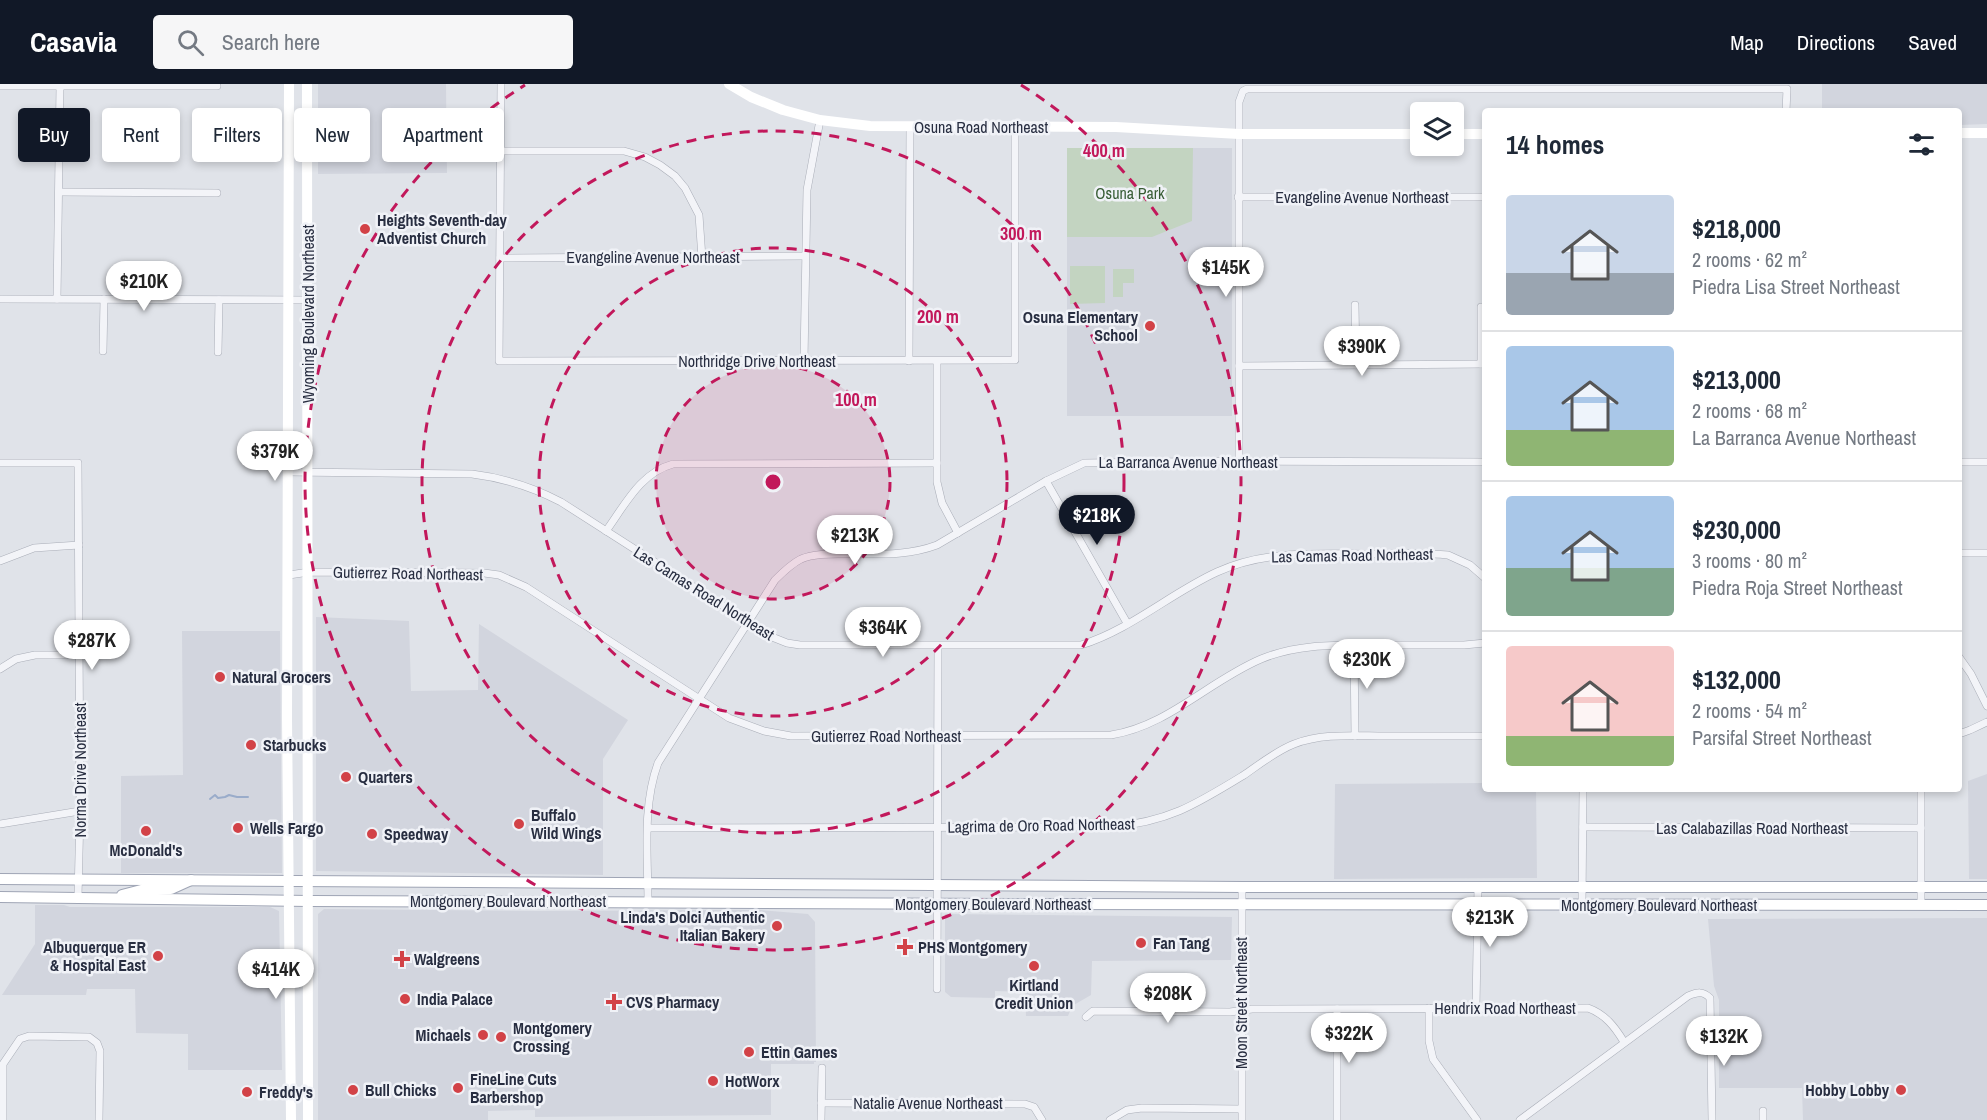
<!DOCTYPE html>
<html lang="en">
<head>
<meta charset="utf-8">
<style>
	body { margin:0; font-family:"Archivo Narrow",sans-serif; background:#f6f6f7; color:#1f2937; height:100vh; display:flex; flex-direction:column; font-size:22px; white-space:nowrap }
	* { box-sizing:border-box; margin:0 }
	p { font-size:20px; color:#747a83 }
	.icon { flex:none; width:33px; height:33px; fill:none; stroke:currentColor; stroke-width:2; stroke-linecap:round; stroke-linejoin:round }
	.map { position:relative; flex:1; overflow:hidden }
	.side { position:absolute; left:1482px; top:24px; width:480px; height:684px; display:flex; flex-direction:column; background:#fff; border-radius:6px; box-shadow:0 3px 9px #0003 }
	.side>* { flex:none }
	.hud { position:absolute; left:18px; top:24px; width:570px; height:54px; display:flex; gap:12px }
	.tools { position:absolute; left:1410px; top:18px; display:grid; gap:12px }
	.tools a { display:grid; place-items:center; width:54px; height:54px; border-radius:6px; background:#fff; box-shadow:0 3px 9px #0003; font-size:30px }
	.price { position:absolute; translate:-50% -51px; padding:0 14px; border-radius:21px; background:#fff; color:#222; font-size:20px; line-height:39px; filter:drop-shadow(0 2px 3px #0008) }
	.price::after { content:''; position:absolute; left:50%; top:36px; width:18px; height:14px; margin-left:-9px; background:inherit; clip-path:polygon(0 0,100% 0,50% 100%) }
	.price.current { background:#111827; color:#fff }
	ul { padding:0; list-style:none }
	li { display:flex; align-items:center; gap:18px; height:150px; padding:0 24px }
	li+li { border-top:2px solid #e0e1e3 }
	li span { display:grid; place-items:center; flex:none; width:168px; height:120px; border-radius:6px; color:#555 }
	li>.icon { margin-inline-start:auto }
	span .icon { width:72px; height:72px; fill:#fffc; stroke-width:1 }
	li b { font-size:26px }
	h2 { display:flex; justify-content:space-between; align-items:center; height:72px; padding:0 24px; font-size:26px }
	.pill { padding:0 21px; border-radius:6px; background:#fff; box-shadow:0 3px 9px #0003; font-size:21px; line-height:54px }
	.pill.current { background:#111827; color:#fff }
	header { display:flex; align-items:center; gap:36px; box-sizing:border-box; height:84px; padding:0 30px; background:#111827; color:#fff }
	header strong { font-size:28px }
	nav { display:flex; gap:33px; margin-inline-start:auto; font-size:21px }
	.search { width:420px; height:54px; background:#f6f6f7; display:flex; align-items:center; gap:15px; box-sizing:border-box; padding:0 21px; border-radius:6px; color:#747a83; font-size:22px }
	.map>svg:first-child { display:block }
</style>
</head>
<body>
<header>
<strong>Casavia</strong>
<div class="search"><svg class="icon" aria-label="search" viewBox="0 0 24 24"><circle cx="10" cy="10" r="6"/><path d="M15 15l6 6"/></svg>Search here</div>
<nav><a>Map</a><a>Directions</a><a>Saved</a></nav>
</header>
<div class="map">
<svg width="1987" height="1036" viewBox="0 0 1987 1036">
	<rect width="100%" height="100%" fill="#e0e3e9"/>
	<!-- built -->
	<g fill="#d2d5de">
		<path d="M 318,0 L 446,0 L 447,89 L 318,90 Z"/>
		<path d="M 1822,0 L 1987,0 L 1987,40 L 1959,41 L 1959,27 L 1822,27 Z"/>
		<rect x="1067" y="64" width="165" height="268"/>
		<path d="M 316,533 L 409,537 L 411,607 L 478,606 L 479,540 L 628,636 L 603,675 L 603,791 L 316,787 Z"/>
		<path d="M 182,547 L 280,547 L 282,789 L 121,789 L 121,692 L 183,691 Z"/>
		<path d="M 1987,690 L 1987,795 L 1969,795 L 1968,697 Z"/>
		<path d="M 1485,699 L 1485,705 L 1536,705 L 1537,794 L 1334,795 L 1335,700 Z"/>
		<path d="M 35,821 L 64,821 L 70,823 L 270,823 L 279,827 L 282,986 L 188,986 L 188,950 L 136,949 L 135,905 L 87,905 L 86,911 L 2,911 L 35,860 Z"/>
		<path d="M 324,825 L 537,827 L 760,826 L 808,830 L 815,838 L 816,978 L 814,978 L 814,980 L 771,980 L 771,1031 L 535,1033 L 535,1026 L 488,1027 L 488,1036 L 318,1036 L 318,830 Z"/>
		<path d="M 945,830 L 1232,833 L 1231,876 L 1092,877 L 1091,911 L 1072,922 L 1068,932 L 1026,932 L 1025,908 L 995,907 L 995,914 L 951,913 L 945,908 Z"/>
		<path d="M 1987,834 L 1987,1036 L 1803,1036 L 1802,1004 L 1719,1004 L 1719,916 L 1714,902 L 1708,835 Z"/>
	</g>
	<!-- green -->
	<g fill="#c3d4c1">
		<path d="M 1067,64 L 1193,64 L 1192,137 L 1152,153 L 1067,153 Z"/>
		<path d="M 1070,182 L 1105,182 L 1105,219 L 1070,220 Z"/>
		<path d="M 1113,185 L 1134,185 L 1134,199 L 1123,199 L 1123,213 L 1113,213 Z"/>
	</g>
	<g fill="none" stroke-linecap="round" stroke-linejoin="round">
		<!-- stream -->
		<path stroke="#9aacca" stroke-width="2" d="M 210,715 L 215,711 L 218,714 L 225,713 L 229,711 L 237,713 L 248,713"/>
		<!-- street casing -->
		<g stroke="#a9adb7" stroke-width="8">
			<g id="street">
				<path d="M 501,0 L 499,277 L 1015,276 L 1015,43"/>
				<path d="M 0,2 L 217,2"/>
				<path d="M 501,67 L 624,67 L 645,73 L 660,81 L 675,92 L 685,104 L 699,131 L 702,174"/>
				<path d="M 59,108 L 217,109"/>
				<path d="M 1238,113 L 1485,113"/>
				<path d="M 500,174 L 805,172"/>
				<path d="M 0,215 L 307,216"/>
				<path d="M 57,215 L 60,2"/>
				<path d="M 1355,221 L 1356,281"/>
				<path d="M 1481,223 L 1481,280"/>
				<path d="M 103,267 L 104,215"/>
				<path d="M 218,268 L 219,216"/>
				<path d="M 804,277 L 807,106 L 820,36"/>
				<path d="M 909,277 L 910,42"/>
				<path d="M 937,277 L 937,398 L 942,419 L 958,449"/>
				<path d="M 1239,282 L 1485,280"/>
				<path d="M 1239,377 L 1239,18 L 1243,7 L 1247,5 L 1787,5 L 1786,27"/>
				<path d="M 1959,378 L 1987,378"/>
				<path d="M 0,379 L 78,379 L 80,727 L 78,813"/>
				<path d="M 289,388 L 472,390 C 504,394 533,403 561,418 L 772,553 L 787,559 L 800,561 L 1081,561 C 1130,546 1171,509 1217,488 C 1265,466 1315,470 1366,470 C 1393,470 1421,468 1448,471 L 1470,481 L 1485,494"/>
				<path d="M 1046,397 L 1127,539"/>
				<path d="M 606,447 C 625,421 640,389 673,380 L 937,379"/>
				<path d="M 1959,469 L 1987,469"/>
				<path d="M 0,477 L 34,464 L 79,461"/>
				<path d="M 289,491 L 309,488 L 484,489 L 499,491 L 526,503 L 729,634 L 764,647 L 791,652 L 1111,651 C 1168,642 1209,597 1261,575 C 1297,560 1334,561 1373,561 C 1403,561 1434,561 1464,561 L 1485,559"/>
				<path d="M 1354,561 L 1355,652"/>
				<path d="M 1959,573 L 1971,590 L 1987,622"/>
				<path d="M 0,585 L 16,575 L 35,571 L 79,571"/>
				<path d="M 1959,650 L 1970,646 L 1987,638"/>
				<path d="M 1921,705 L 1921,820"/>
				<path d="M 0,740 L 80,727"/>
				<path d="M 1583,743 L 1921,744"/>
				<path d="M 648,744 L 1110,743 C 1168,738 1195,721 1244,691 C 1260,680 1276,667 1294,660 C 1323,649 1354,652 1385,652 C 1418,652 1452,652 1485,652"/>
				<path d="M 648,818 C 648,772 642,723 658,679 L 775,496 C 783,488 791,480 801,475 C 815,469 833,470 848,470 C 878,470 908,472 937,461 L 1046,397 L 1084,379 L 1232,377 L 1485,378"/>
				<path d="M 1582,821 L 1583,705"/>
				<path d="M 937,905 L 938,562"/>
				<path d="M 1429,924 L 1429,957 L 1433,975 L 1477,1036"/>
				<path d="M 1476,924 L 1478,803"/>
				<path d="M 1337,925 L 1337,1036"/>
				<path d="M 1086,933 L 1093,927 L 1230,928 L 1252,925 L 1588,924 C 1605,930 1615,943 1624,958"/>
				<path d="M 821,1019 L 1025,1020 L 1034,1023 L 1042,1036"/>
				<path d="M 3,1036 L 3,980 L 20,955 L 29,952 L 89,953 L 97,959 L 100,967 L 99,1036"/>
				<path d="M 821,1036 L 822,984"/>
				<path d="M 1110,1036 L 1127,1026 L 1142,1024 L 1241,1025"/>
				<path d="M 1242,1036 L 1242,803"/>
				<path d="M 1520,1036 L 1688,912 C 1698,908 1703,907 1710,914 L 1712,1036"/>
				<path d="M 1763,1036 L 1763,1027"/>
			</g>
		</g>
		<!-- primary casing -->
		<g stroke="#9fa5b5" stroke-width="12">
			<g id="primary">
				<path d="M 0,795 L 1242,803 L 1987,803"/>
				<path d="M 122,811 L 145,805 L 171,805 L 191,796"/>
				<path d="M 0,813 L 309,817 L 1009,820 L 1987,821"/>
			</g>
		</g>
		<!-- street -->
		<use href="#street" stroke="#f3f4f8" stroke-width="7"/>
		<!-- secondary -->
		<g stroke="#fff" stroke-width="10">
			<path d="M 289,0 L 287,634 L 291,1036"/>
			<path d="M 307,0 L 308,1036"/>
			<path d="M 729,0 L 751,13 L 783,26 L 820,36 L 870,42 L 1116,43 L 1239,50 L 1420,50"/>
			<path d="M 1959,49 L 1987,49"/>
			<path d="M 1454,50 L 1485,50"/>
		</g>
		<!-- primary -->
		<use href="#primary" stroke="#fff" stroke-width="10"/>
	</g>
	<!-- distance rings -->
	<circle cx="773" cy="398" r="117" fill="#c2185b" fill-opacity=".12"/>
	<g fill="none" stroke="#c2185b" stroke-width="3" stroke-dasharray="10 8">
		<circle cx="773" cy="398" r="117"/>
		<circle cx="773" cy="398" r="234"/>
		<circle cx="773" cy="398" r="351"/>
		<path d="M1021 1A468 468 0 1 1 525 1"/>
	</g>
	<!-- markers -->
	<g fill="#d24247" stroke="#f0f2f7" stroke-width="2">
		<circle cx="365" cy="145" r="6"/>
		<circle cx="1150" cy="242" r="6"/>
		<circle cx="220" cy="593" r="6"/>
		<circle cx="251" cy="661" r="6"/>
		<circle cx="346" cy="693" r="6"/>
		<circle cx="519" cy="740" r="6"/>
		<circle cx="238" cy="744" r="6"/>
		<circle cx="146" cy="747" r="6"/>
		<circle cx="372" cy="750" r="6"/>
		<circle cx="777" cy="842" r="6"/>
		<circle cx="1141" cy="859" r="6"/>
		<path d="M902 854h6v6h6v6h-6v6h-6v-6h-6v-6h6z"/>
		<circle cx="158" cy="872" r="6"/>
		<path d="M399 866h6v6h6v6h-6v6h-6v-6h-6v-6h6z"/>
		<circle cx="1034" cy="882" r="6"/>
		<circle cx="405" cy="915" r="6"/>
		<path d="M611 909h6v6h6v6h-6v6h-6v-6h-6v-6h6z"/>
		<circle cx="483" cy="951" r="6"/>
		<circle cx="501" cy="953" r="6"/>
		<circle cx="749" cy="968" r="6"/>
		<circle cx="713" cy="997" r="6"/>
		<circle cx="458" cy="1004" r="6"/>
		<circle cx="353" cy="1006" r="6"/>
		<circle cx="1901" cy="1006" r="6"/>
		<circle cx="247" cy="1008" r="6"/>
	</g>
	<g text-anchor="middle" stroke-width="5" stroke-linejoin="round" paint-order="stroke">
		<!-- street labels -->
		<g font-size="16" fill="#282e41" stroke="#f0f2f7">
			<text x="981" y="49">Osuna Road Northeast</text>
			<text x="1362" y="119">Evangeline Avenue Northeast</text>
			<text x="653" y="179">Evangeline Avenue Northeast</text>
			<text transform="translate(308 230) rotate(-90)" y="6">Wyoming Boulevard Northeast</text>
			<text x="757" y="283">Northridge Drive Northeast</text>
			<text x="1188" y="384">La Barranca Avenue Northeast</text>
			<text transform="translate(1352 471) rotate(-1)" y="6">Las Camas Road Northeast</text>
			<text transform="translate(408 489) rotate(1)" y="6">Gutierrez Road Northeast</text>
			<text transform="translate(704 509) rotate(32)" y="6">Las Camas Road Northeast</text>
			<text x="886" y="658">Gutierrez Road Northeast</text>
			<text transform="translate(80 686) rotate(-90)" y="6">Norma Drive Northeast</text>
			<text transform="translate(1041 741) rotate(-1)" y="6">Lagrima de Oro Road Northeast</text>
			<text x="1752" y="750">Las Calabazillas Road Northeast</text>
			<text x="508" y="823">Montgomery Boulevard Northeast</text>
			<text x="993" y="826">Montgomery Boulevard Northeast</text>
			<text x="1659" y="827">Montgomery Boulevard Northeast</text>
			<text transform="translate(1241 919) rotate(-90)" y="6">Moon Street Northeast</text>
			<text x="1505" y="930">Hendrix Road Northeast</text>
			<text x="928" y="1025">Natalie Avenue Northeast</text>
		</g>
		<!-- park labels -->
		<g font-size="16" fill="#385d35" stroke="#f0f2f7">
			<text x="1130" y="115">Osuna Park</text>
		</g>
		<!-- poi labels -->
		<g font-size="16" font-weight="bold" fill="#282e41" stroke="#f0f2f7" text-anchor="start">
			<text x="377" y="142">Heights Seventh-day<tspan x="377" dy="18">Adventist Church</tspan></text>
			<text x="1138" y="239" text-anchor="end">Osuna Elementary<tspan x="1138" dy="18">School</tspan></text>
			<text x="232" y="599">Natural Grocers</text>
			<text x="263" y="667">Starbucks</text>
			<text x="358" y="699">Quarters</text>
			<text x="531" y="737">Buffalo<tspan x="531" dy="18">Wild Wings</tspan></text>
			<text x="250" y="750">Wells Fargo</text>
			<text x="384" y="756">Speedway</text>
			<text x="146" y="772" text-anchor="middle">McDonald's</text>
			<text x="765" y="839" text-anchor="end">Linda's Dolci Authentic<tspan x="765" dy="18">Italian Bakery</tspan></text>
			<text x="1153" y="865">Fan Tang</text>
			<text x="146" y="869" text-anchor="end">Albuquerque ER<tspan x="146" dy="18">&amp; Hospital East</tspan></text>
			<text x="918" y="869">PHS Montgomery</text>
			<text x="414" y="881">Walgreens</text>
			<text x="1034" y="907" text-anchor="middle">Kirtland<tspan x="1034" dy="18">Credit Union</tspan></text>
			<text x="417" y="921">India Palace</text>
			<text x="626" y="924">CVS Pharmacy</text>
			<text x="513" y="950">Montgomery<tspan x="513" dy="18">Crossing</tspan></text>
			<text x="471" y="957" text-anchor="end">Michaels</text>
			<text x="761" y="974">Ettin Games</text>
			<text x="470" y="1001">FineLine Cuts<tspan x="470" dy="18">Barbershop</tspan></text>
			<text x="725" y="1003">HotWorx</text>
			<text x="365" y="1012">Bull Chicks</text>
			<text x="1889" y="1012" text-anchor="end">Hobby Lobby</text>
			<text x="259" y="1014">Freddy's</text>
		</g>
	</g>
	<circle cx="773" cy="398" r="9" fill="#c2185b" stroke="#f0f2f7" stroke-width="3"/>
	<g font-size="18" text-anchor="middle" font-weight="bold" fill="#c2185b" stroke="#f0f2f7" stroke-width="5" stroke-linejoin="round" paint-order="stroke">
		<text x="1104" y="73">400 m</text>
		<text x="1021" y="156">300 m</text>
		<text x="938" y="239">200 m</text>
		<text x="856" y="322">100 m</text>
	</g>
</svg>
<div class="tools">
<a><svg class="icon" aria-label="layers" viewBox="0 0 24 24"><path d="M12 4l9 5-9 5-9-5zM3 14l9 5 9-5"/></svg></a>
</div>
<b class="price" style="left:1226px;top:214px">$145K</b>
<b class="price" style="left:144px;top:228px">$210K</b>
<b class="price" style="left:1362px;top:293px">$390K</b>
<b class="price" style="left:275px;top:398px">$379K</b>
<b class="price current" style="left:1097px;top:462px">$218K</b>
<b class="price" style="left:855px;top:482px">$213K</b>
<b class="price" style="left:883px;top:574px">$364K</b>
<b class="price" style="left:92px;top:587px">$287K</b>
<b class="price" style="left:1367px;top:606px">$230K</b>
<b class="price" style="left:1490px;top:864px">$213K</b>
<b class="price" style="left:276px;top:916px">$414K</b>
<b class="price" style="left:1168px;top:940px">$208K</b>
<b class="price" style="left:1349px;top:980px">$322K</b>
<b class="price" style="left:1724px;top:983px">$132K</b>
<div class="hud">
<a class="pill current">Buy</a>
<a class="pill">Rent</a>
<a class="pill">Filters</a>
<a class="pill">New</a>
<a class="pill">Apartment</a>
</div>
<section class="side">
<h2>14 homes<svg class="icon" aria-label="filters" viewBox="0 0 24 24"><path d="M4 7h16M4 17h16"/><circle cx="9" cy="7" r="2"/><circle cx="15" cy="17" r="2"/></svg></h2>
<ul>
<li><span style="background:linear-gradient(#c9d6e8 65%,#9aa5b1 0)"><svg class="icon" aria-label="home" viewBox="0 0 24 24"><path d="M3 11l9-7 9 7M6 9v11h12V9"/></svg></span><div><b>$218,000</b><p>2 rooms · 62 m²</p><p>Piedra Lisa Street Northeast</p></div></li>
<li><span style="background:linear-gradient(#a9c7e8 70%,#8fb573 0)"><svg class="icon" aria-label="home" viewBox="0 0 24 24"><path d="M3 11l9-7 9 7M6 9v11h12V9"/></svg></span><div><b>$213,000</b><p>2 rooms · 68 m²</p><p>La Barranca Avenue Northeast</p></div></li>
<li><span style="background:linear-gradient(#a9c7e8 60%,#7fa58c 0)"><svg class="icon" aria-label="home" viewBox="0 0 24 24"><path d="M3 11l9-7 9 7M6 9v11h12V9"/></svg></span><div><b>$230,000</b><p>3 rooms · 80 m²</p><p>Piedra Roja Street Northeast</p></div></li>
<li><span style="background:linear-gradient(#f6c9c9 75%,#8fb573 0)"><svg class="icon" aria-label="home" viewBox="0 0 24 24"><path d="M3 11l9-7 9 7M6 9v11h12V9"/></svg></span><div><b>$132,000</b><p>2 rooms · 54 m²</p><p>Parsifal Street Northeast</p></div></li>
</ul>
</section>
</div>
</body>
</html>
